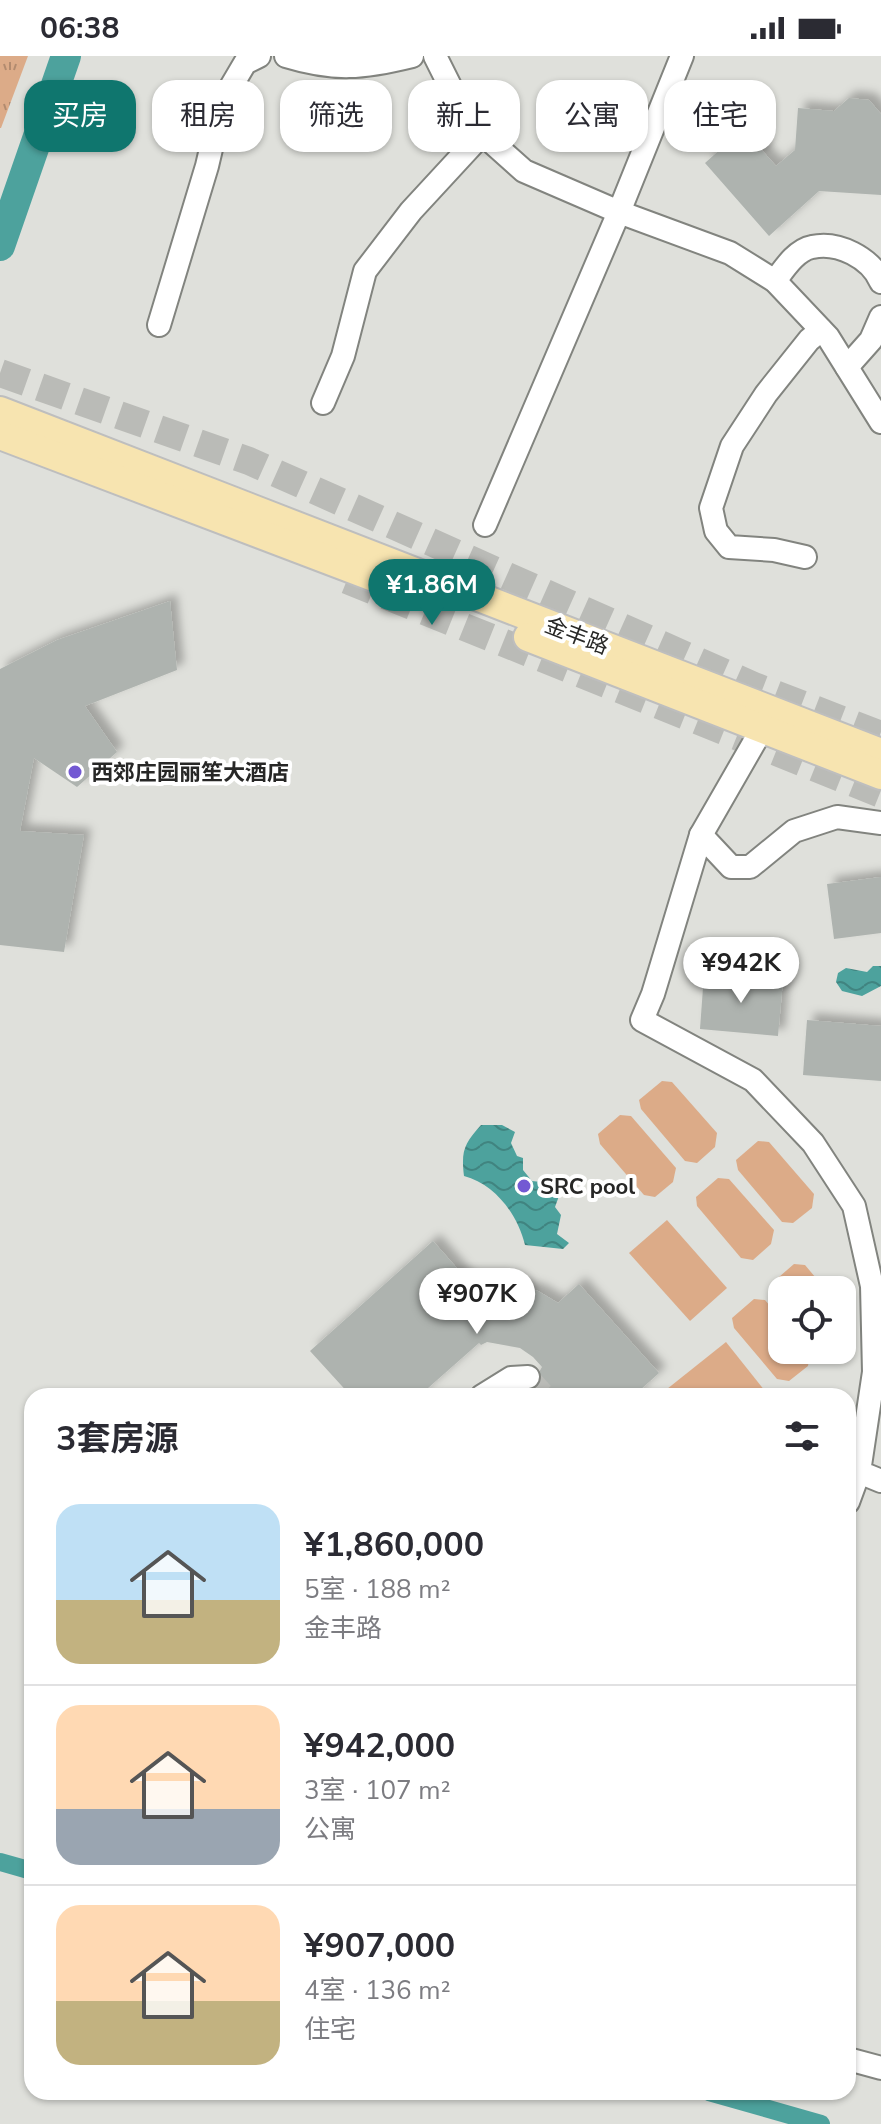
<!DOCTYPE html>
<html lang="zh">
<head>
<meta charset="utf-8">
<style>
	body { margin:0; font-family:"Nunito Sans","Noto Sans SC",sans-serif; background:#f2f2f3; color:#2b2b33; height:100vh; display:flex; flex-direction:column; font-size:30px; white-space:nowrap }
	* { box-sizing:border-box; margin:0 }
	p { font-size:26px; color:#7c7c81 }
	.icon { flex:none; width:44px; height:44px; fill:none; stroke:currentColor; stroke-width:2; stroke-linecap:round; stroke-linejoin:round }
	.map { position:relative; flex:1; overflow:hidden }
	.sheet { position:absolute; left:24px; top:1332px; width:832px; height:712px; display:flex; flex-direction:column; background:#fff; border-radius:24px; box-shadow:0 2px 6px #0004 }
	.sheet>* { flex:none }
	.top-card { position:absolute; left:24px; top:24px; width:834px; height:72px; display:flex; gap:16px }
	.fabs { position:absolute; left:768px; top:1220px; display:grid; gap:16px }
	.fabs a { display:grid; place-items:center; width:88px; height:88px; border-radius:16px; background:#fff; box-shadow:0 2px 6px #0004; font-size:40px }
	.price { position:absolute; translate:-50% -68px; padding:0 18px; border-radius:28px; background:#fff; color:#222; font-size:26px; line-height:52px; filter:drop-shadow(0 2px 4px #0008) }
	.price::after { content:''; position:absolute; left:50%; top:48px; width:24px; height:18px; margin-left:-12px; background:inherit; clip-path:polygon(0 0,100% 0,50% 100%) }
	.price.active { background:#0f766e; color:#fff }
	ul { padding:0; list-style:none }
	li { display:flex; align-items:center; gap:24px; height:200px; padding:0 32px }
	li+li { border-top:2px solid #e1e1e2 }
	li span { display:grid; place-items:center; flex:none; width:224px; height:160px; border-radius:24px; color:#555 }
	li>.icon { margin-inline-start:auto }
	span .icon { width:96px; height:96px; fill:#fffc; stroke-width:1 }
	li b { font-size:34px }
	h2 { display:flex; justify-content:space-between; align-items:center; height:96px; padding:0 32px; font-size:34px }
	.pill { padding:0 28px; border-radius:24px; background:#fff; box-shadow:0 2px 6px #0004; font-size:28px; line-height:72px }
	.pill.active { background:#0f766e; color:#fff }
	.status { display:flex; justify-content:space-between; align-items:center; height:56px; padding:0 40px; background:#fff; direction:ltr }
	.status svg { height:22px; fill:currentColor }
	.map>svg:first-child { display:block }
</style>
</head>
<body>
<div class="status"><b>06:38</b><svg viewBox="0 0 49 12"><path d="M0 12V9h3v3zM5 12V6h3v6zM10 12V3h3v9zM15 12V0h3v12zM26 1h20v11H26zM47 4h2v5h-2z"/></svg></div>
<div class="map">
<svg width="881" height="2068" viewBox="0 0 881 2068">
	<defs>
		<pattern id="park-tufts" width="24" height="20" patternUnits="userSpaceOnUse" patternTransform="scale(2)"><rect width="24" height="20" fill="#dcab88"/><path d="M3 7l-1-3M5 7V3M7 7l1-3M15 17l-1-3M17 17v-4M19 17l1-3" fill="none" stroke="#b28b6f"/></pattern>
		<pattern id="water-waves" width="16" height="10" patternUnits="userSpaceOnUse" patternTransform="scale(2)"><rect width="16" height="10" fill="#4da29d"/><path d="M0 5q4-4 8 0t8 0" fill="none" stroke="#408480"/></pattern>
		<filter id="shadow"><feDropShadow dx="7" dy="-7" stdDeviation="4" flood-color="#0004"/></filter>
	</defs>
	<rect width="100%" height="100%" fill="#dfe0db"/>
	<!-- park -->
	<path fill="url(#park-tufts)" d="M 0,0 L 28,0 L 1,72 L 0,72 Z"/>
	<!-- pitch -->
	<g fill="#dcab88">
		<path d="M 662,1025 L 672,1026 L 717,1077 L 715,1091 L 697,1107 L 685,1105 L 641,1053 L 639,1044 Z"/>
		<path d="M 620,1059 L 631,1060 L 676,1112 L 673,1126 L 655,1141 L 644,1139 L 600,1088 L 598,1078 Z"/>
		<path d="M 758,1085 L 769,1086 L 814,1138 L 812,1152 L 793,1167 L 782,1166 L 738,1114 L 736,1104 Z"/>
		<path d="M 718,1122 L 729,1123 L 774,1174 L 771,1188 L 753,1204 L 741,1202 L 697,1150 L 696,1141 Z"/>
		<path d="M 667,1164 L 727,1232 L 690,1265 L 629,1197 Z"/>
		<path d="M 794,1208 L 805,1209 L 826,1234 L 782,1234 L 782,1247 L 774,1237 L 772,1227 Z"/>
		<path d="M 754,1243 L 765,1244 L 782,1264 L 782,1294 L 810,1296 L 808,1310 L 789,1325 L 777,1323 L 734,1272 L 732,1262 Z"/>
		<path d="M 726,1286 L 769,1340 L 664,1340 L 662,1337 Z"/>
	</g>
	<!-- water -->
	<g fill="url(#water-waves)">
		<path d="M 873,910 L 881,910 L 881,930 L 862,940 L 842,935 L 836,926 L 838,917 L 846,912 L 867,916 Z"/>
		<path d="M 481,1069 L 502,1069 L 515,1076 L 511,1087 L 517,1100 L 523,1102 L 523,1114 L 532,1125 L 559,1128 L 568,1132 L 559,1140 L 555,1151 L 561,1159 L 557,1178 L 569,1187 L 563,1193 L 525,1189 C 518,1159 495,1128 464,1120 C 461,1095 464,1088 481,1069 Z"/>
	</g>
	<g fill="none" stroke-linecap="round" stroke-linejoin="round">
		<!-- canal -->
		<g stroke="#4da29d" stroke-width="18">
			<path d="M 0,1806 L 32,1815"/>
			<path d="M 709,2036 L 821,2068"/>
		</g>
		<!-- river -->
		<path stroke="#4da29d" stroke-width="30" d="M 0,190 L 66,0"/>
	</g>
	<!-- building -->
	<g fill="#aeb3af" filter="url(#shadow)">
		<path d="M 849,42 L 869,44 L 881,58 L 881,139 L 819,135 L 769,180 L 705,107 L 743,73 L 776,110 L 795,94 L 798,52 L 834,55 Z"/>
		<path d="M 170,545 L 177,614 L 85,650 L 117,696 L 77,731 L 34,702 L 20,775 L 84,779 L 64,896 L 0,889 L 0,613 L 57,584 Z"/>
		<path d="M 881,821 L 881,877 L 834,883 L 827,828 Z"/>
		<path d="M 704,918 L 783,924 L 778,980 L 700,973 Z"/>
		<path d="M 807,964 L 881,970 L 881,1025 L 803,1019 Z"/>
		<path d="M 433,1185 L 470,1227 L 499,1227 L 538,1235 L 558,1247 L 579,1228 L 659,1317 L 639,1335 L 640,1340 L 536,1340 L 530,1332 L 542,1311 L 533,1301 L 520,1292 L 487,1286 L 481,1289 L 479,1287 L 419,1340 L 351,1340 L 310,1295 Z"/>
	</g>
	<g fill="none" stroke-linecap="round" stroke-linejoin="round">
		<!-- minor-tunnel -->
		<path stroke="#babbb7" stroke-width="22" stroke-dasharray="22 11" stroke-linecap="butt" d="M 528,1321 L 545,1340"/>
		<!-- major-tunnel -->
		<g stroke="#babbb7" stroke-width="28" stroke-dasharray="28 14" stroke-linecap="butt">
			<path d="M 0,317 L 249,405 L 754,630 L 881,679"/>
			<path d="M 347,524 L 881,738"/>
		</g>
		<!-- minor casing -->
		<g stroke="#82847f" stroke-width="26">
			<g id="minor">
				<path d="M 286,0 C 335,15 363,12 412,0"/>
				<path d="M 435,0 L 467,64 L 524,115 L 619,156 L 730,197 L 775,225 L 828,281 L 881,366"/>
				<path d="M 775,225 C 784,213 796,194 812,191 C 838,185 871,202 881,226"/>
				<path d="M 159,269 L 207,110 L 222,46 L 245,7 L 259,0"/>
				<path d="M 847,311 L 871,284 L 881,261"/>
				<path d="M 323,347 L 343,300 L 365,215 L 411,155 L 483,77"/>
				<path d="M 485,469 L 619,156 L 682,0"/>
				<path d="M 805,501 L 774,494 L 729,491 L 716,475 L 711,452 L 732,390 L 766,338 L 809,284 L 821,274"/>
				<path d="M 770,659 L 701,779 L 653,938 L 642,964 L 753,1024 L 813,1087 L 854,1150 L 872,1230 L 874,1316 L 859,1416 L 881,1425"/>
				<path d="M 701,779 L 731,811 L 750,811 L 794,775 L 837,761 L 881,767"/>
				<path d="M 482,1340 L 511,1322 L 528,1321"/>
				<path d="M 848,1446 L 859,1416"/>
				<path d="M 848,2003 L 881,2012"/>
			</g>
		</g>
		<!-- major casing -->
		<g stroke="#bebebe" stroke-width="32">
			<g id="major">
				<path d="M 0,355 L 881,697"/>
				<path d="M 0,379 L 384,525"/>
				<path d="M 528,581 L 881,719"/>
			</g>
		</g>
		<!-- minor -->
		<use href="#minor" stroke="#fff" stroke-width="22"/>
		<!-- major -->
		<use href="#major" stroke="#f7e4b0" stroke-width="28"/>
	</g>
	<!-- markers -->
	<g fill="#7359d3" stroke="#fff" stroke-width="3">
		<circle cx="75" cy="716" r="8"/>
		<circle cx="524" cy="1130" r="8"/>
	</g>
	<g text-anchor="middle" stroke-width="8" stroke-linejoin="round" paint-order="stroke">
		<!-- street labels -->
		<g font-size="22" fill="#272726" stroke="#fff">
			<text transform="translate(577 579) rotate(21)" y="8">金丰路</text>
		</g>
		<!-- poi labels -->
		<g font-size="22" font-weight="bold" fill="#272726" stroke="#fff" text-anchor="start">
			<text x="91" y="724">西郊庄园丽笙大酒店</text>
			<text x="540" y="1138">SRC pool</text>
		</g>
	</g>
</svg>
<div class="fabs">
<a><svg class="icon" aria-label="locate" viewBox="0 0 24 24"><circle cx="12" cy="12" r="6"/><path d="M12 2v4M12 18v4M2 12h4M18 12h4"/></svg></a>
</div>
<b class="price active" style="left:432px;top:571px">¥1.86M</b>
<b class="price" style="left:741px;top:949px">¥942K</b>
<b class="price" style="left:477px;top:1280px">¥907K</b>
<div class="top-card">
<a class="pill active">买房</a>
<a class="pill">租房</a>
<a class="pill">筛选</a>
<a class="pill">新上</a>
<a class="pill">公寓</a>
<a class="pill">住宅</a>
</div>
<section class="sheet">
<h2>3套房源<svg class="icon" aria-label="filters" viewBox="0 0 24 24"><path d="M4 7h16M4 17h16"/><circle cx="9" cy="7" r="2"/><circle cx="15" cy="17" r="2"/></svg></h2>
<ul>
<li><span style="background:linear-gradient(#bfe0f5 60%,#c2b280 0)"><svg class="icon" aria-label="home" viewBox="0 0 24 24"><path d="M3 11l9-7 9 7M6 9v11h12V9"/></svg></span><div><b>¥1,860,000</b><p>5室 · 188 m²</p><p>金丰路</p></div></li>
<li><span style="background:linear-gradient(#ffd9b3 65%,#9aa5b1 0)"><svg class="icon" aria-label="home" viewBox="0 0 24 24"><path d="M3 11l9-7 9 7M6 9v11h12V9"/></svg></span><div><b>¥942,000</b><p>3室 · 107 m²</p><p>公寓</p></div></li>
<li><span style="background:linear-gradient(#ffd9b3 60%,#c2b280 0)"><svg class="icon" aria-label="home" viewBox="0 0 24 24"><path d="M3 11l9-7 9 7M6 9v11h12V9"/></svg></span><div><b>¥907,000</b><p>4室 · 136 m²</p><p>住宅</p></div></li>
</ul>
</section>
</div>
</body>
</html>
